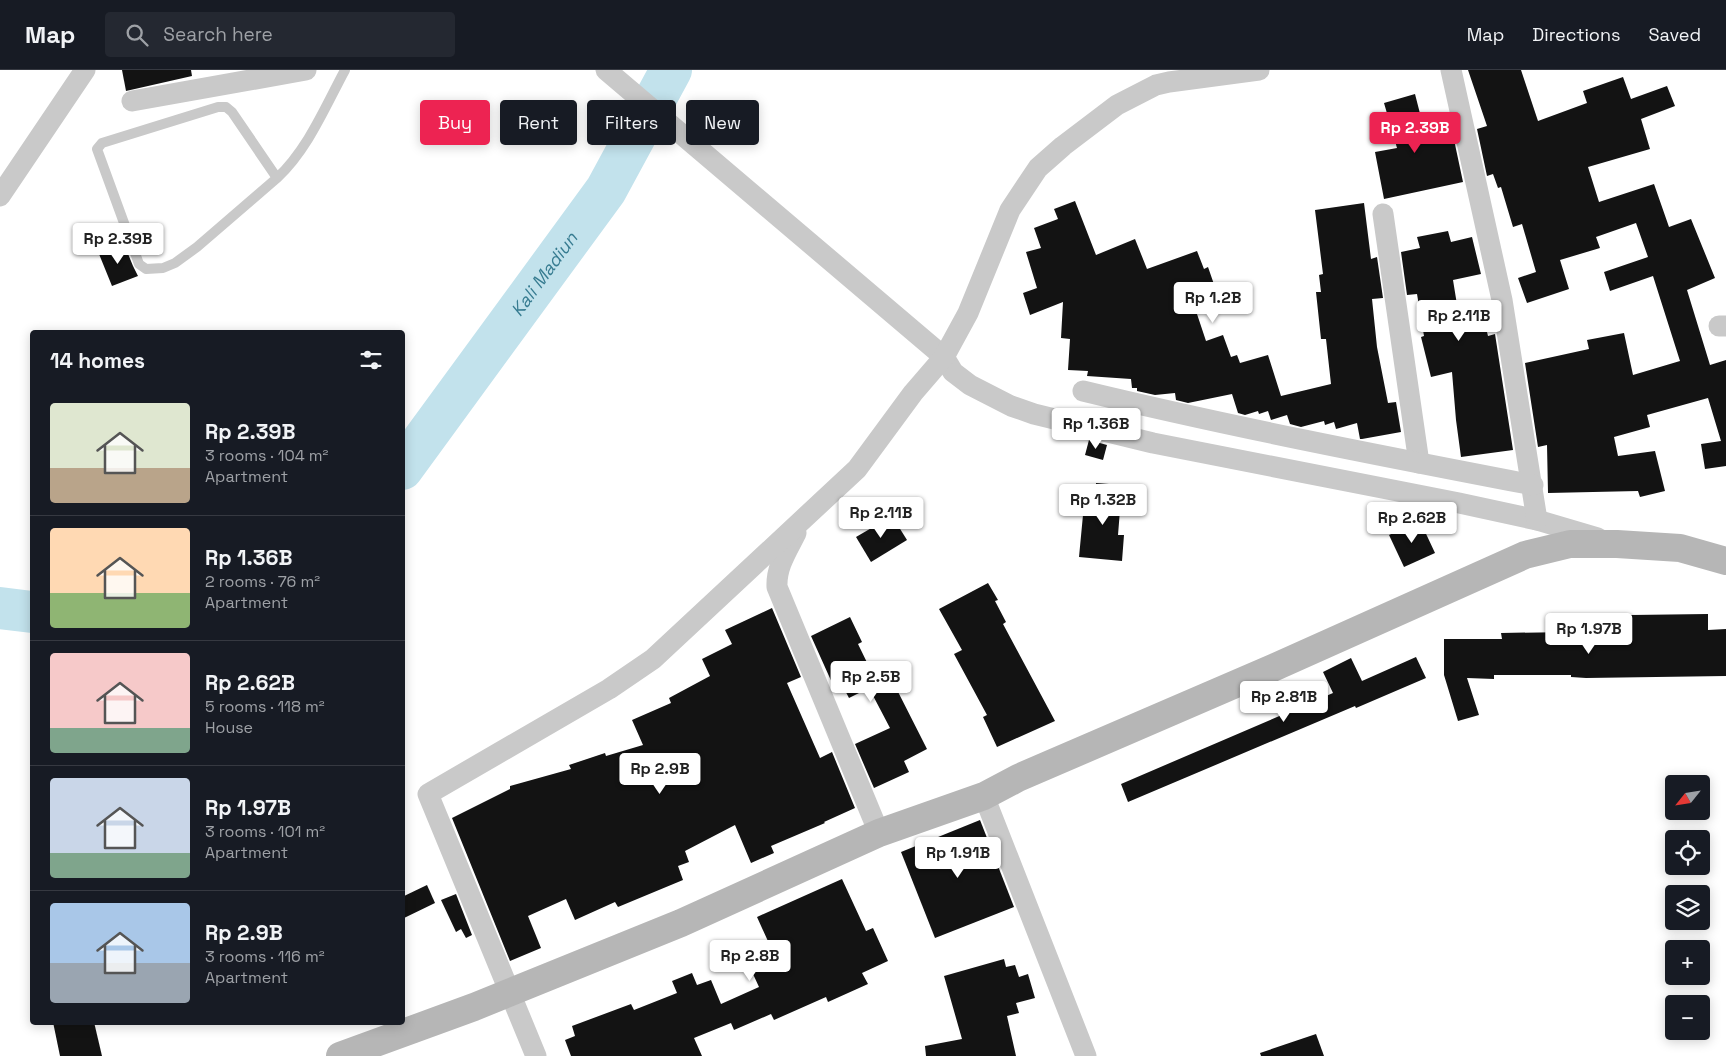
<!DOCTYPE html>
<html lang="en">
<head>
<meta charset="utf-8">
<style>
	body { margin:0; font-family:"Space Grotesk",sans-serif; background:#242831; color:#f1f3f6; height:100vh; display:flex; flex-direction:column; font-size:19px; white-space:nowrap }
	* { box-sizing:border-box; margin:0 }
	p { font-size:16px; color:#9ea1a6 }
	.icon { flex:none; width:28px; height:28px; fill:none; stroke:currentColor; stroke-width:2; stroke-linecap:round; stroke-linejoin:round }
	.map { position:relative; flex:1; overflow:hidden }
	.sheet { position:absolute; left:30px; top:260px; width:375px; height:695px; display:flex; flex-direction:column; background:#171b24; border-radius:5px; box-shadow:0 2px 12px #0003 }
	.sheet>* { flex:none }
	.guide { position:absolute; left:420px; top:30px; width:475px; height:45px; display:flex; gap:10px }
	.needle { width:32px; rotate:240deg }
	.fabs { position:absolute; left:1665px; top:705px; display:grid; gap:10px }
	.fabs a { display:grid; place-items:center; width:45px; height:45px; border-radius:5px; background:#171b24; box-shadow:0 2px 12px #0003; font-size:25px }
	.price { position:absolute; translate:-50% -42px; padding:0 11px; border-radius:5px; background:#fff; color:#222; font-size:16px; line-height:32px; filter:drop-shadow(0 1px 2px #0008) }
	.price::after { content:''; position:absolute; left:50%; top:30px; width:15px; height:11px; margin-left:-8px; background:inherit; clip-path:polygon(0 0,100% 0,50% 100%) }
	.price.on { background:#ed2352; color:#fff }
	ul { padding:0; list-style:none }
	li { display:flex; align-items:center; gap:15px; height:125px; padding:0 20px }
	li+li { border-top:1px solid #363941 }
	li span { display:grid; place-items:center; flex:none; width:140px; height:100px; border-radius:5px; color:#555 }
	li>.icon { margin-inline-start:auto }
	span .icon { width:60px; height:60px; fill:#fffc; stroke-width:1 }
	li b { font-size:21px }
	h2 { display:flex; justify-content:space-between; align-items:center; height:60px; padding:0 20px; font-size:21px }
	.pill { padding:0 18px; border-radius:5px; background:#171b24; box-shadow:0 2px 12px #0003; font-size:18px; line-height:45px }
	.pill.on { background:#ed2352; color:#fff }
	header { display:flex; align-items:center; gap:30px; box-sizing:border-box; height:70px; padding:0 25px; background:#171b24; border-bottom:1px solid #363941 }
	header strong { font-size:24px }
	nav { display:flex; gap:28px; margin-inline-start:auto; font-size:18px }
	.search { width:350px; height:45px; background:#242831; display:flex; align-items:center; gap:12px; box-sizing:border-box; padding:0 18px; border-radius:5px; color:#9ea1a6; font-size:19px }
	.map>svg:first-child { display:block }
</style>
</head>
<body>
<header>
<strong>Map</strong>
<div class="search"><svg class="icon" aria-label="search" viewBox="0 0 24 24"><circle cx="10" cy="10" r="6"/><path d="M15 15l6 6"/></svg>Search here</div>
<nav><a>Map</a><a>Directions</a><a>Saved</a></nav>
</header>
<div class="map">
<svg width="1726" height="986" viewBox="0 0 1726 986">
	<rect width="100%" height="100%" fill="#fff"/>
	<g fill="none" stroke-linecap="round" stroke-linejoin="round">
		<!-- river -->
		<g stroke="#c2e2ec" stroke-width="42">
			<path id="s1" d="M 402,399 L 606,120 L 671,0"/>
			<path d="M 0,538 L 32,542"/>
		</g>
	</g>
	<!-- building -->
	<g fill="#131313">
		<path d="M 122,0 L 191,0 L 192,6 L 126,21 Z"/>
		<path d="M 1468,0 L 1521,0 L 1538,51 L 1587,33 L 1583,21 L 1623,7 L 1631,29 L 1667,16 L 1675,36 L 1641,49 L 1650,79 L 1588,97 L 1599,132 L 1654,114 L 1669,157 L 1691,149 L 1715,208 L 1687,220 L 1710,295 L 1726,290 L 1726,396 L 1705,399 L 1701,374 L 1721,371 L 1708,328 L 1647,345 L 1650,357 L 1614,367 L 1618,386 L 1655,381 L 1665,421 L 1640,427 L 1638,421 L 1548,423 L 1547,375 L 1538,377 L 1525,293 L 1589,279 L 1587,270 L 1624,263 L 1633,305 L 1680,291 L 1653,206 L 1610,221 L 1604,202 L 1648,187 L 1636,153 L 1596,167 L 1600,178 L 1560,190 L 1569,219 L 1527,233 L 1518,208 L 1536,202 L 1522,154 L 1513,157 L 1501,117 L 1498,118 L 1493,104 L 1487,106 L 1477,59 L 1487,56 Z"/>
		<path d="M 1415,24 L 1427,71 L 1453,65 L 1463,112 L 1384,129 L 1375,82 L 1397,78 L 1384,33 Z"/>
		<path d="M 1075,131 L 1096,185 L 1135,169 L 1147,199 L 1197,181 L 1204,199 L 1208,197 L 1217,223 L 1193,232 L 1206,271 L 1223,265 L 1231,287 L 1237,285 L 1240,293 L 1268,285 L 1281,326 L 1331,314 L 1326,269 L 1321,269 L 1316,222 L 1321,222 L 1319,205 L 1323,204 L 1315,140 L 1364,133 L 1371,189 L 1377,187 L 1383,228 L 1372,229 L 1377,277 L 1388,333 L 1396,332 L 1401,362 L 1362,369 L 1360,369 L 1357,353 L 1336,359 L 1334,352 L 1325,355 L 1324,351 L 1301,357 L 1290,354 L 1287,345 L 1271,350 L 1268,341 L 1259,344 L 1258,341 L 1245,345 L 1238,343 L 1232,324 L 1188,333 L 1176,330 L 1175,323 L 1155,325 L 1137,321 L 1137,318 L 1132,318 L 1131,309 L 1087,306 L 1088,301 L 1068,300 L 1070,269 L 1061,268 L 1063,232 L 1030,245 L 1023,223 L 1037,218 L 1026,182 L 1041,178 L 1034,158 L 1058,149 L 1054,139 Z"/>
		<path d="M 1448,161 L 1451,172 L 1472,167 L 1481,204 L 1453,210 L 1459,247 L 1475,243 L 1478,252 L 1484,250 L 1488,266 L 1495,264 L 1513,380 L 1461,387 L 1456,350 L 1452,302 L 1431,307 L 1421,267 L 1424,266 L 1417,224 L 1407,225 L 1401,182 L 1420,178 L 1417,167 Z"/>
		<path d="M 124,174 L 133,196 L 138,206 L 112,216 L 99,184 Z"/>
		<path d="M 1089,370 L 1107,375 L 1103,390 L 1085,385 Z"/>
		<path d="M 1096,413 L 1122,415 L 1118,465 L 1124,465 L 1122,491 L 1079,487 L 1083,445 L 1094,446 Z"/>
		<path d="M 892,446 L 907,470 L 871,492 L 856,467 Z"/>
		<path d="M 1420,451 L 1435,483 L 1404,497 L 1389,465 Z"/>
		<path d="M 988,513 L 998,530 L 995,531 L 1006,552 L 1003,554 L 1055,651 L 997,677 L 983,647 L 987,645 L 954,584 L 962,580 L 939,539 Z"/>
		<path d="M 772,538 L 801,607 L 787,613 L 820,688 L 832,682 L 855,738 L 824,752 L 825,753 L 771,776 L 774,783 L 751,793 L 735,755 L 685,781 L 689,792 L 678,796 L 683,810 L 618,837 L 615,832 L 575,850 L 566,829 L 528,846 L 541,878 L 510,891 L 452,748 L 510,719 L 510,716 L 571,699 L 569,695 L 605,683 L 606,686 L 643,675 L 632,650 L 671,633 L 669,628 L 710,606 L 702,589 L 732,574 L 725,560 Z"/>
		<path d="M 1708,544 L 1708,560 L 1726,559 L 1726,606 L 1586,608 L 1571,607 L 1571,605 L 1494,605 L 1494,609 L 1467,608 L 1479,645 L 1458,651 L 1444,605 L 1444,569 L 1502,569 L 1501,563 L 1631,561 L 1631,545 Z"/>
		<path d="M 850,547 L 862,572 L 858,574 L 877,613 L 890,606 L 927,679 L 904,691 L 909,702 L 874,718 L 855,674 L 890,658 L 869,618 L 849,628 L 840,611 L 833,615 L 811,566 Z"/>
		<path d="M 1416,587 L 1426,608 L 1356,638 L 1355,636 L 1128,732 L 1121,714 L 1333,623 L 1323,602 L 1351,588 L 1362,611 Z"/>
		<path d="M 980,750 L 1014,837 L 935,868 L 901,782 Z"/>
		<path d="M 842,809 L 866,861 L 873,858 L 888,891 L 862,903 L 868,914 L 828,932 L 826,927 L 774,950 L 771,944 L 734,960 L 731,953 L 694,968 L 702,986 L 571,986 L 565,970 L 575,966 L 572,956 L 631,934 L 634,940 L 677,923 L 672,911 L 692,903 L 697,915 L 711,910 L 721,934 L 759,917 L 747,891 L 772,880 L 757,847 Z"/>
		<path d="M 427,815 L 435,833 L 402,849 L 402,827 Z"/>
		<path d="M 456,824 L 472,865 L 466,868 L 461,859 L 456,862 L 441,830 Z"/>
		<path d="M 1004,889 L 1006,897 L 1015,895 L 1019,907 L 1028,904 L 1035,928 L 1016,933 L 1019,943 L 1007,946 L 1016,986 L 926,986 L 925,976 L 962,969 L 944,906 Z"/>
		<path d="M 53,952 L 94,952 L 102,986 L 60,986 Z"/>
		<path d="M 1316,964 L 1324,986 L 1261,986 L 1260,983 Z"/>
	</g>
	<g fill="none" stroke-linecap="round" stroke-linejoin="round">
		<!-- lane -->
		<path stroke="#c9c9c9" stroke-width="10" d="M 277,108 L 232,42 L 226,37 L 218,37 L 102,73 L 97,79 L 139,194 L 146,199 L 163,198 L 175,193 L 197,177 L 277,108 C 308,79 325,37 345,0"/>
		<!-- street -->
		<g stroke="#c9c9c9" stroke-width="21">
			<path d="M 606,0 L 944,287 L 953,302 L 970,315 L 1011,336 L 1034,344 L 1153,373 L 1459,433 L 1537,450 L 1598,468"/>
			<path d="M 1451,0 L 1502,230 L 1537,450"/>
			<path d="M 132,31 L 306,0"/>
			<path d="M 0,126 L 85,0"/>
			<path d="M 1383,144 L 1419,393"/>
			<path d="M 1719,256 L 1726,256"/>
			<path d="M 1083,321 C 1232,357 1382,386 1533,415"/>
			<path d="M 796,463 C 787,481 776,497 777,517 L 879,763"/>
			<path d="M 984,726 L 1086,986"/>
			<path d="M 536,986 L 428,724 L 609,619 L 653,589 L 857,399 L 913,323 L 944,287 L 968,243 L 1010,140 L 1038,98 L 1063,76 L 1117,35 L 1156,15 L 1169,12 L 1259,0"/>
		</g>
		<!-- secondary -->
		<path stroke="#b6b6b6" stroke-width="28" d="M 340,986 L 474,937 L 681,853 L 879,763 L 984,726 L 1018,708 L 1275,597 L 1525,485 L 1570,474 L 1617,474 L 1680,478 L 1726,491"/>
	</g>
	<g text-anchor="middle" stroke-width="5" stroke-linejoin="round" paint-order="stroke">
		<!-- water labels -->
		<g font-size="18" font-style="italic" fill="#377c91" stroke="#fff">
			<text dy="6" stroke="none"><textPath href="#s1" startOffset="241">Kali Madiun</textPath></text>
		</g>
	</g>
</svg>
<div class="fabs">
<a><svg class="needle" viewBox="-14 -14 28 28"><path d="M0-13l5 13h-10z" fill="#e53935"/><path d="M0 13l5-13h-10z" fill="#9ea1a6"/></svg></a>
<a><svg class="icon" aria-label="locate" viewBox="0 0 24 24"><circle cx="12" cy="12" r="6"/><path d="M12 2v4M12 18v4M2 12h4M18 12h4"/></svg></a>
<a><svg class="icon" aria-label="layers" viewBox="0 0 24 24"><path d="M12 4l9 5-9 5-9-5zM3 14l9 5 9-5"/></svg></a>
<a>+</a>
<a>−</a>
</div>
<b class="price on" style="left:1415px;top:84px">Rp 2.39B</b>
<b class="price" style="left:118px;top:195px">Rp 2.39B</b>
<b class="price" style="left:1213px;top:254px">Rp 1.2B</b>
<b class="price" style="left:1459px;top:272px">Rp 2.11B</b>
<b class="price" style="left:1096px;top:380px">Rp 1.36B</b>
<b class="price" style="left:1103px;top:456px">Rp 1.32B</b>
<b class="price" style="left:881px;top:469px">Rp 2.11B</b>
<b class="price" style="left:1412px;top:474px">Rp 2.62B</b>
<b class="price" style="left:1589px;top:585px">Rp 1.97B</b>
<b class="price" style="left:871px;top:633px">Rp 2.5B</b>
<b class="price" style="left:1284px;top:653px">Rp 2.81B</b>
<b class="price" style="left:660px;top:725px">Rp 2.9B</b>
<b class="price" style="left:958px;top:809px">Rp 1.91B</b>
<b class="price" style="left:750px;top:912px">Rp 2.8B</b>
<div class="guide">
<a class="pill on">Buy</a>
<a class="pill">Rent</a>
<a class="pill">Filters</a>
<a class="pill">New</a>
</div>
<section class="sheet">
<h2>14 homes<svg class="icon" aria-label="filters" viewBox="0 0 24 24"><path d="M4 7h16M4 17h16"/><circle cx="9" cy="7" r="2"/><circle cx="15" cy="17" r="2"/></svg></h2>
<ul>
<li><span style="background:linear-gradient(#dfe7d0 65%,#b9a48a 0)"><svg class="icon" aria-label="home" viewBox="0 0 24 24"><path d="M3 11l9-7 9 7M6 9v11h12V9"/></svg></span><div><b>Rp 2.39B</b><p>3 rooms · 104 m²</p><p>Apartment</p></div></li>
<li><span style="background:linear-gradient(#ffd9b3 65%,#8fb573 0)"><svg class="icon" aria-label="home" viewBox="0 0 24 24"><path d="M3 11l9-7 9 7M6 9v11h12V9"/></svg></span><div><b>Rp 1.36B</b><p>2 rooms · 76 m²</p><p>Apartment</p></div></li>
<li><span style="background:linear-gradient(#f6c9c9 75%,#7fa58c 0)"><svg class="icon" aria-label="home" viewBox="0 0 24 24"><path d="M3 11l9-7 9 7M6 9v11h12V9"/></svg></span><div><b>Rp 2.62B</b><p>5 rooms · 118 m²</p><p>House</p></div></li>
<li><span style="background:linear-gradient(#c9d6e8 75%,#7fa58c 0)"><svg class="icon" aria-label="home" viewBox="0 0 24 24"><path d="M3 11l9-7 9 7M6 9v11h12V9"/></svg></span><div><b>Rp 1.97B</b><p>3 rooms · 101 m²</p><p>Apartment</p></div></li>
<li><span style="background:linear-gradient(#a9c7e8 60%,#9aa5b1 0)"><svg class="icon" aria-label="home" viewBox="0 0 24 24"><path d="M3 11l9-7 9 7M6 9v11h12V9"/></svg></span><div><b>Rp 2.9B</b><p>3 rooms · 116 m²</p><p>Apartment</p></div></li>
</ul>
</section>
</div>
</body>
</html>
